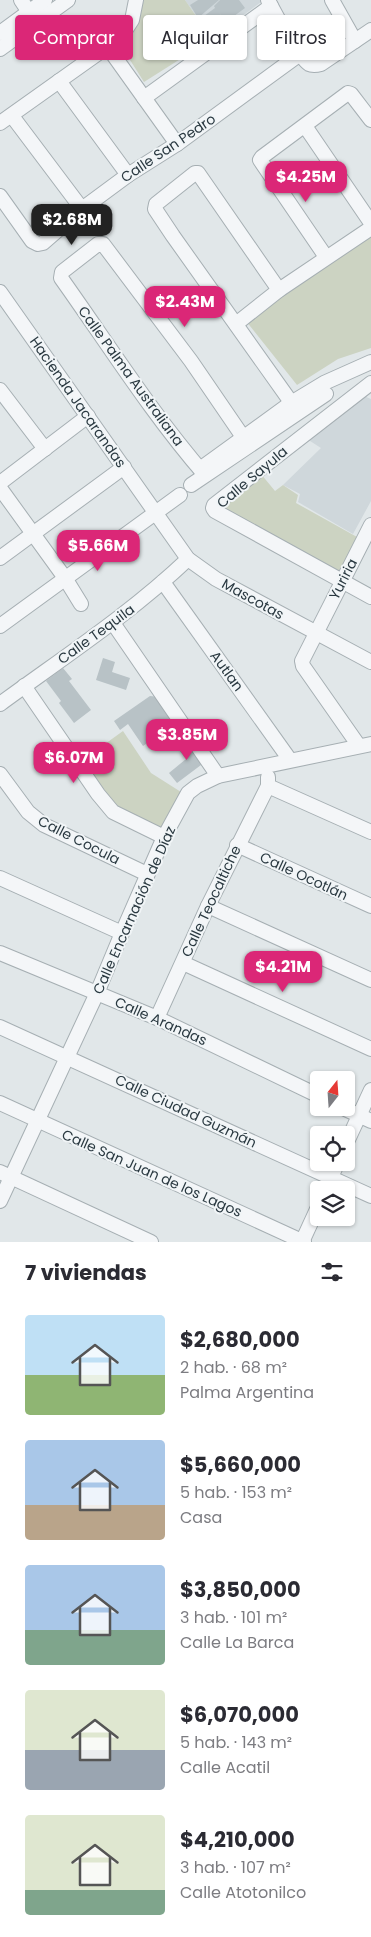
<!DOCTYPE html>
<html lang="es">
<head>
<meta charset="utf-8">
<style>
	body { margin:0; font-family:Poppins,sans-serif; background:#f7f7f7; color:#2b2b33; height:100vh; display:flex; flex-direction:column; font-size:19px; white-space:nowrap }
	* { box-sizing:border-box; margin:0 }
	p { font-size:16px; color:#7c7c81 }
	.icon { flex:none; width:28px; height:28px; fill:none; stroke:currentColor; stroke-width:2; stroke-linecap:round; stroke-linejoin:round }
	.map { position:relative; height:1242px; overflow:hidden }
	.side { display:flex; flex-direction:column; background:#fff; flex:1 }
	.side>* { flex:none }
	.guide { position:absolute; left:15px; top:15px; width:341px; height:45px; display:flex; gap:10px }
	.needle { width:32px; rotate:17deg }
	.controls { position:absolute; left:310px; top:1071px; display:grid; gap:10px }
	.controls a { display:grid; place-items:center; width:45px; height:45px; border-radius:5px; background:#fff; box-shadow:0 1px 4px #0004; font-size:25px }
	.price { position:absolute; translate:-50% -42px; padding:0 11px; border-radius:10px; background:#db2777; color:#fff; font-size:16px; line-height:32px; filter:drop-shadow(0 1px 2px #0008) }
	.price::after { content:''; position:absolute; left:50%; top:30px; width:15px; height:11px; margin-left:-8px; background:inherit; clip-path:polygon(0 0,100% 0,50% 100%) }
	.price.active { background:#222; color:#fff }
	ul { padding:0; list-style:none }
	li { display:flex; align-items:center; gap:15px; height:125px; padding:0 25px }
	li span { display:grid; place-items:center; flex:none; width:140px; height:100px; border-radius:5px; color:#555 }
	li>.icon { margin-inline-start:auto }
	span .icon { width:60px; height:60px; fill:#fffc; stroke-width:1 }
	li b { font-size:21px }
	h2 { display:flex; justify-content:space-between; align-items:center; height:60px; padding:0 25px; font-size:21px }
	.tag { padding:0 18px; border-radius:5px; background:#fff; box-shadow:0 1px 4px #0004; font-size:18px; line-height:45px }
	.tag.active { background:#db2777; color:#fff }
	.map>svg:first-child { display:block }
</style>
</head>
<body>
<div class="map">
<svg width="371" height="1242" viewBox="0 0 371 1242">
	<rect width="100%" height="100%" fill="#e1e7e9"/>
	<!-- built -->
	<g fill="#cfd7db">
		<path d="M 185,0 L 260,0 L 261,2 L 212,39 Z"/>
		<path d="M 364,396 L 371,399 L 371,501 L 353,534 L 298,502 L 300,494 L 283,485 L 321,448 L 307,439 Z"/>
	</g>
	<!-- green -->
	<g fill="#ccd3c2">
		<path d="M 144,0 L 185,0 L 212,39 L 144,82 L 118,41 L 136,25 Z"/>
		<path d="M 371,232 L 371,348 L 338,359 L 297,385 L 246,321 Z"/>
		<path d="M 261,474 L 275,491 L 283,485 L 298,495 L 296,503 L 357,537 L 337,575 L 220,509 Z"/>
		<path d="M 123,731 L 151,773 L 181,792 L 163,832 L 118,809 L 80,762 Z"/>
	</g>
	<!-- building -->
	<g fill="#b8c2c6">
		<path d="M 198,0 L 219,0 L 198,18 L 190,5 Z"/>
		<path d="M 220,0 L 239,0 L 245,8 L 226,22 L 219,12 L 226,23 L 214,31 L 204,16 L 215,8 L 214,6 Z"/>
		<path d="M 103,658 L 115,662 L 112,672 L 130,678 L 126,690 L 96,680 Z"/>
		<path d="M 63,668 L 72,679 L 69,681 L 91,710 L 74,723 L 59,703 L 61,701 L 46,681 Z"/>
		<path d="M 150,696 L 159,697 L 177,722 L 143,746 L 128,724 L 120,730 L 114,721 Z"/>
		<path d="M 187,738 L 205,762 L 177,783 L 169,773 L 186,759 L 176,746 Z"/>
	</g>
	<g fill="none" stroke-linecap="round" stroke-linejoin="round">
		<!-- minor casing -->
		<g stroke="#a6afb3" stroke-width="16">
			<g id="minor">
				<path d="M 21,0 L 29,12"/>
				<path d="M 268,0 C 274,12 299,58 309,64 C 313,66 317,65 321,64 L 371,30"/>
				<path d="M 332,0 L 355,41"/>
				<path d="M 0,33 L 45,0"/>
				<path d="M 107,46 L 177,144"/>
				<path d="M 0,49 L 68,0"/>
				<path d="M 59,81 L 128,175"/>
				<path d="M 144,98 L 271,6"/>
				<path d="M 12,116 L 82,209"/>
				<path d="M 0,123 L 121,37 L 132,20 L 136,0"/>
				<path d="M 305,126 L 371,223"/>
				<path d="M 0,196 L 32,241 L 38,244 L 43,243 L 82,209 L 128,175 L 177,144 L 300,54"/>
				<path d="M 326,257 L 260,160 L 262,157 L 348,93 L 351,94 L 371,120"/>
				<path d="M 279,290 L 198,173 L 195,173 L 156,204 L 155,209 L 173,236 L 298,412"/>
				<path d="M 0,292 L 188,559 L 216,579 L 371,662"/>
				<path d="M 236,324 L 279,290 L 371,228"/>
				<path d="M 371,383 L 214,505 L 213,508 L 215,511 L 371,597"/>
				<path d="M 0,390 L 45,449"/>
				<path d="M 200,469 L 291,403 L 324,383 L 371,362"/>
				<path d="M 205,475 C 152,414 108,344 61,278 L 62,272 L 98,244 L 103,244 L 191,361 L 243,437"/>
				<path d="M 0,483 L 88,416"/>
				<path d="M 191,485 L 326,394"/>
				<path d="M 0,488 L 65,578 L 81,604"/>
				<path d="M 0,558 L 124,467"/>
				<path d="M 163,582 L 290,760"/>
				<path d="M 113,623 L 218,776"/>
				<path d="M 0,626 L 180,495"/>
				<path d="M 24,686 L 98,794 L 113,812 L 164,837"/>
				<path d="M 0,704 C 64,657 130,614 188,559"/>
				<path d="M 359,746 L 303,666 L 302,661 L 371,525"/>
				<path d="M 0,774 L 28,812 L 44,825 L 147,874"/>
				<path d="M 268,777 L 268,786 L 371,832"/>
				<path d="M 237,845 L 371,906"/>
				<path d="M 0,878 L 122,933"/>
				<path d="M 208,906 L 371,980"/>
				<path d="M 0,953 L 157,1018 L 319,1096"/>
				<path d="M 183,963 L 371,1049"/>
				<path d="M 157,1018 L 208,906 L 268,786"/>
				<path d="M 0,1027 L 371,1196"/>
				<path d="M 0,1103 L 304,1242"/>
				<path d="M 343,1108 L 371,1121"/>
				<path d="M 346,1144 L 371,1090"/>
				<path d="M 0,1172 L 151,1242"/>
				<path d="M 325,1190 L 338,1162"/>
				<path d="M 0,1201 L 97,993 L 122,933 L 164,837 L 188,793 L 197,786 L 218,776 L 371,744"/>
				<path d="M 302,1242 L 319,1205"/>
			</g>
		</g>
		<!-- minor -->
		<use href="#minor" stroke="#f4f6f8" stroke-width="14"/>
	</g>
	<g text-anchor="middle" stroke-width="4" stroke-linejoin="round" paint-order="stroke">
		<!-- street labels -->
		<g font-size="14" fill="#2a3941" stroke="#f1f5f7">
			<text transform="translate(168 148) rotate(-34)" y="5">Calle San Pedro</text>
			<text transform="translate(131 376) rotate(54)" y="5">Calle Palma Australiana</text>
			<text transform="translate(78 402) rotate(55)" y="5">Hacienda Jacarandas</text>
			<text transform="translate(252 477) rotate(-40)" y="5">Calle Sayula</text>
			<text transform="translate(343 579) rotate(-63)" y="5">Yuriria</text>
			<text transform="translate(253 599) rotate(29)" y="5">Mascotas</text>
			<text transform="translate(96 634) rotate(-36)" y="5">Calle Tequila</text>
			<text transform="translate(227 671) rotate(54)" y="5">Autlan</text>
			<text transform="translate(79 840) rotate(27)" y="5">Calle Cocula</text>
			<text transform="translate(304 876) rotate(25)" y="5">Calle Ocotlán</text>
			<text transform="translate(211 901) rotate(-65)" y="5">Calle Teocaltiche</text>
			<text transform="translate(134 910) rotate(-66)" y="5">Calle Encarnación de Díaz</text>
			<text transform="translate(161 1021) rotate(24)" y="5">Calle Arandas</text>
			<text transform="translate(186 1111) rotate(25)" y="5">Calle Ciudad Guzmán</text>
			<text transform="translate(152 1173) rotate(24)" y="5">Calle San Juan de los Lagos</text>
		</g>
	</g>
</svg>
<div class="controls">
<a><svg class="needle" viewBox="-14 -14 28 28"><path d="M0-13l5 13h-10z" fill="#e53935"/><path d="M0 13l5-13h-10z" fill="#7c7c81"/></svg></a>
<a><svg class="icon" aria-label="locate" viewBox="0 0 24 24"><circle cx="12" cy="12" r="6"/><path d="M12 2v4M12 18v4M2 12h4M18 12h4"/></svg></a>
<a><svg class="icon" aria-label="layers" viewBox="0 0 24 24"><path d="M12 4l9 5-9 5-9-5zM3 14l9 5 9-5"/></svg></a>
</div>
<b class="price" style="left:306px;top:203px">$4.25M</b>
<b class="price active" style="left:72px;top:246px">$2.68M</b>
<b class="price" style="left:185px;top:328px">$2.43M</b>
<b class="price" style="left:98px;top:572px">$5.66M</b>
<b class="price" style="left:187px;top:761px">$3.85M</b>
<b class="price" style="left:74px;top:784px">$6.07M</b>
<b class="price" style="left:283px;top:993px">$4.21M</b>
<div class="guide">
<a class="tag active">Comprar</a>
<a class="tag">Alquilar</a>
<a class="tag">Filtros</a>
</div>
</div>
<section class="side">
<h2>7 viviendas<svg class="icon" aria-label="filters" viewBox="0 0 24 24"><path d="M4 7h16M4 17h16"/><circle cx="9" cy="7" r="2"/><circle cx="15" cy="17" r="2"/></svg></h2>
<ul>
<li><span style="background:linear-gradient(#bfe0f5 60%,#8fb573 0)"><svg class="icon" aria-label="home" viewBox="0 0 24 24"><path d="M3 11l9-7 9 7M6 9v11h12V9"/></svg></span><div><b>$2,680,000</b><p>2 hab. · 68 m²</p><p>Palma Argentina</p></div></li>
<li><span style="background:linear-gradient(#a9c7e8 65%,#b9a48a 0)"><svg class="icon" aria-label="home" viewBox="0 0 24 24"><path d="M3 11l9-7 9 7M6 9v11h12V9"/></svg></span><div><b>$5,660,000</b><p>5 hab. · 153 m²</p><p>Casa</p></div></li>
<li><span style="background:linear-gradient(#a9c7e8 65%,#7fa58c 0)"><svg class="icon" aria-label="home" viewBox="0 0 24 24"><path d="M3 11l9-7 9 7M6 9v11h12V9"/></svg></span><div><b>$3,850,000</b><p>3 hab. · 101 m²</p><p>Calle La Barca</p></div></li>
<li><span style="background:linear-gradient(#dfe7d0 60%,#9aa5b1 0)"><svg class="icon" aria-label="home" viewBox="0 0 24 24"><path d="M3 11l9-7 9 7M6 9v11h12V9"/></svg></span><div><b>$6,070,000</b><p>5 hab. · 143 m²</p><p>Calle Acatil</p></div></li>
<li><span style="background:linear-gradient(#dfe7d0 75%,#7fa58c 0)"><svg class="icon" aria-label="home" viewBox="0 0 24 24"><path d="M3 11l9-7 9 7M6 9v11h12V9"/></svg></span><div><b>$4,210,000</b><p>3 hab. · 107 m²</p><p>Calle Atotonilco</p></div></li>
</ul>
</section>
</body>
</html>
